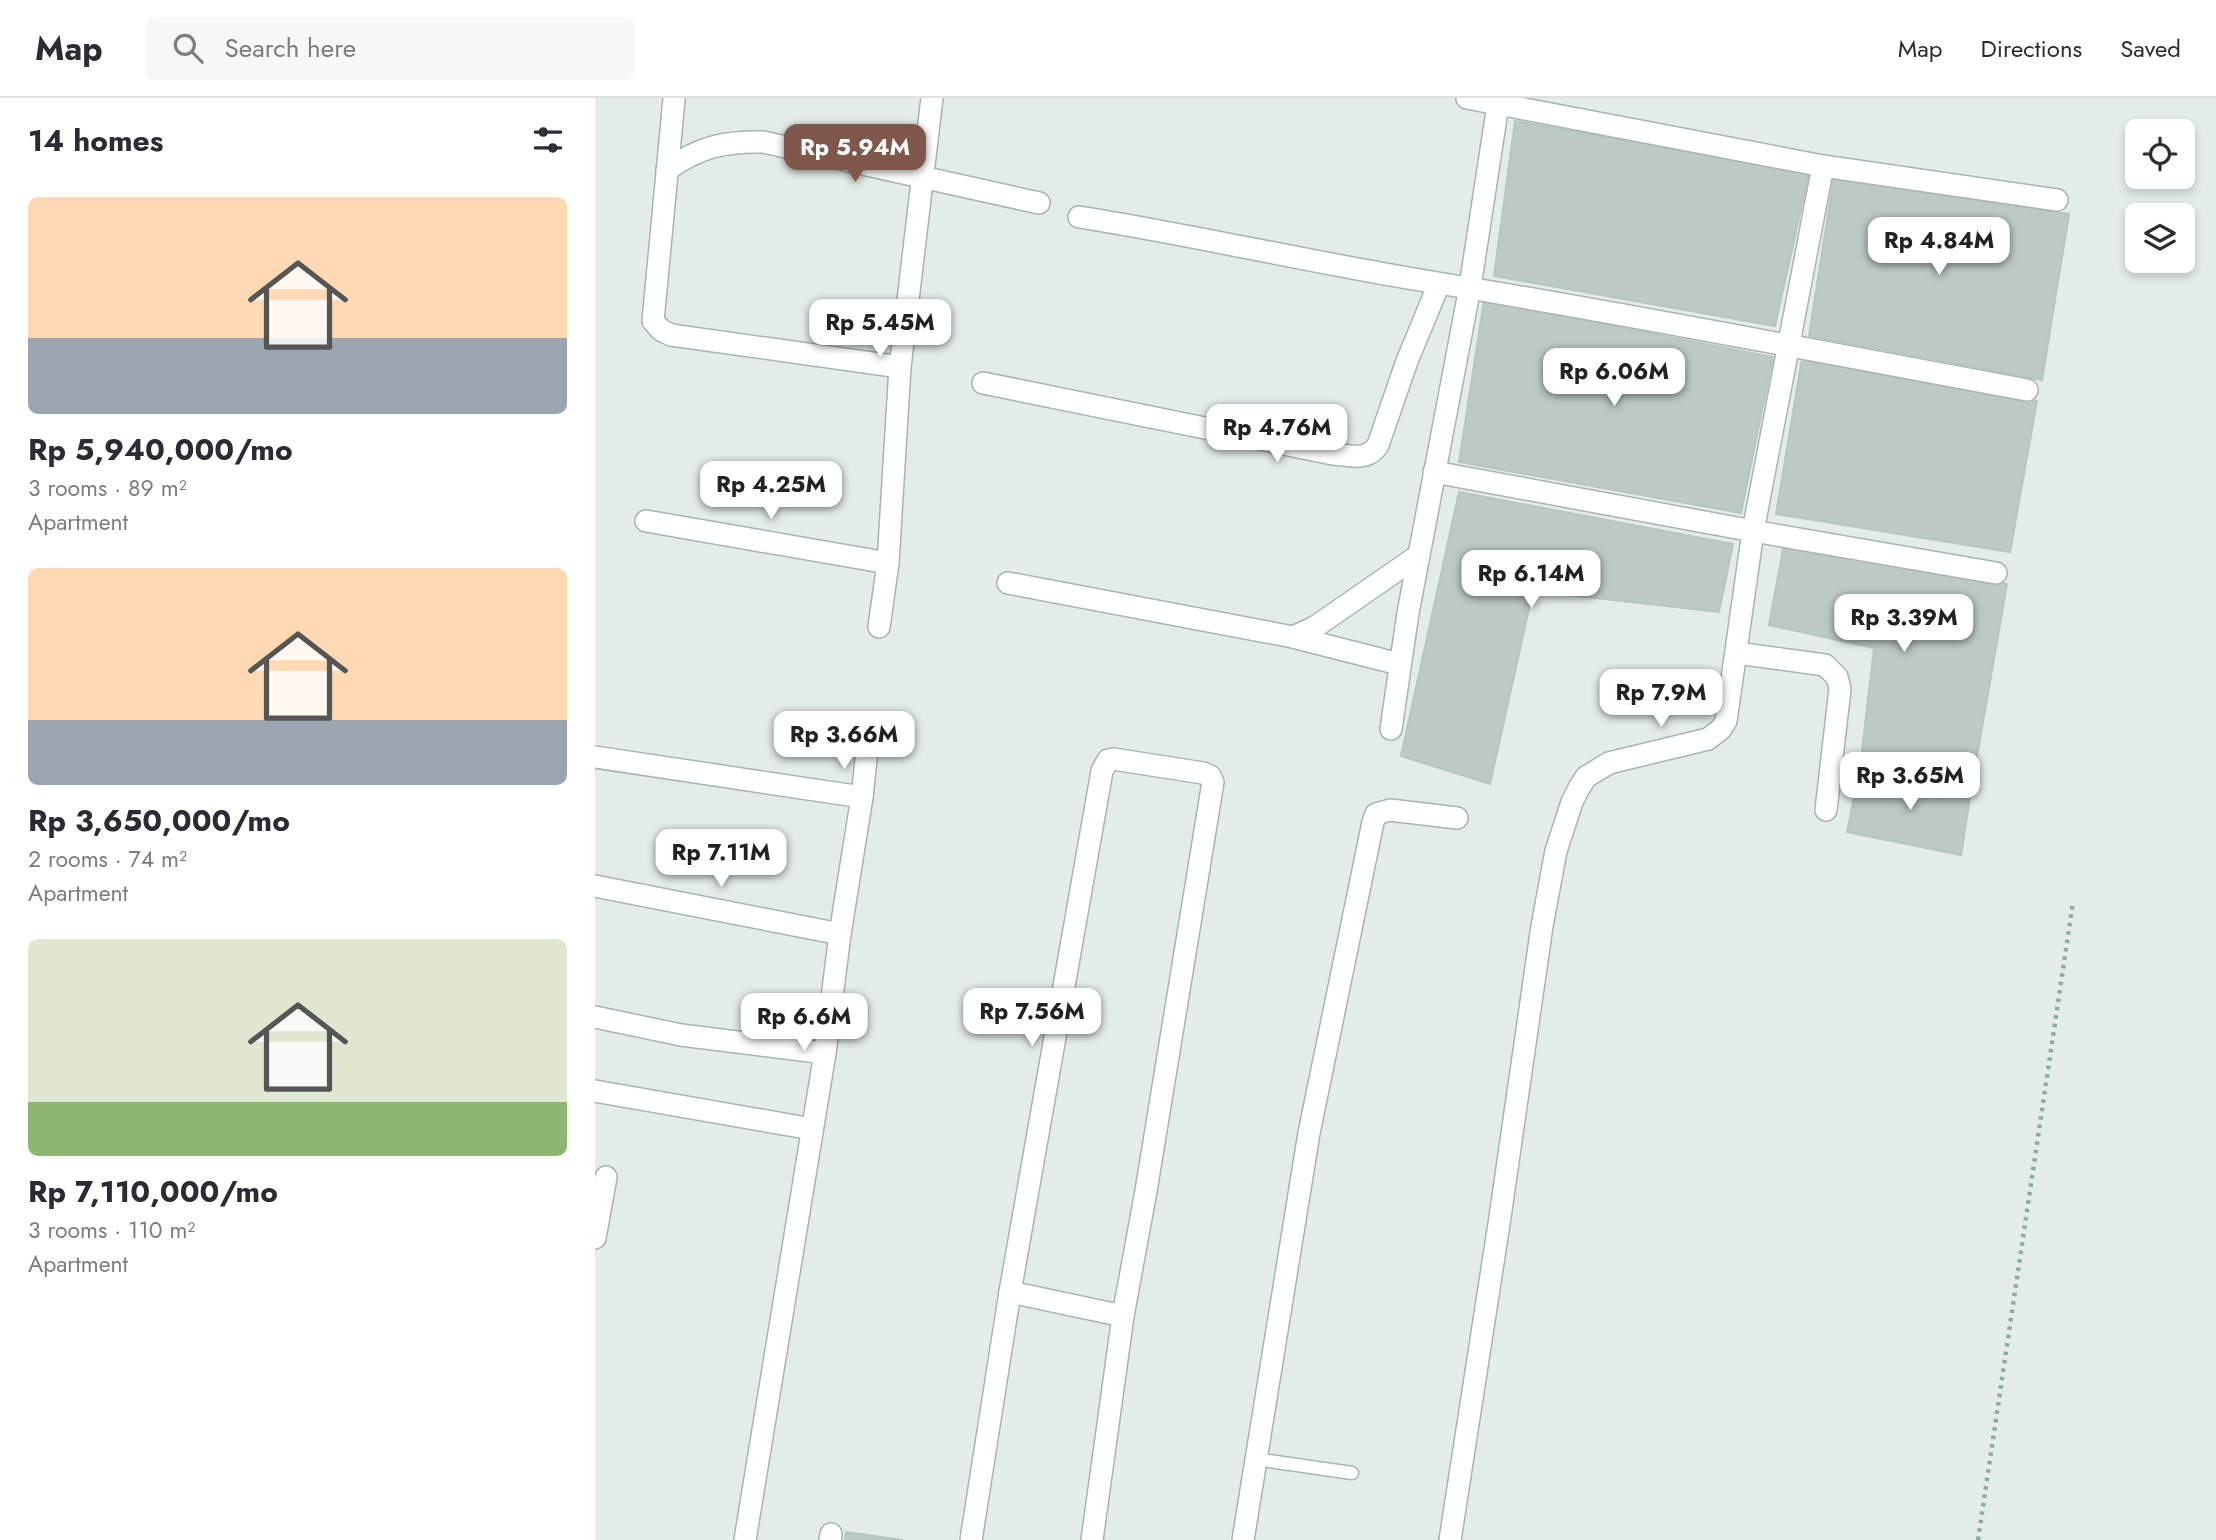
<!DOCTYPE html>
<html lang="en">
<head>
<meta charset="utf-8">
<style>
	body { margin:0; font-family:Jost,sans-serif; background:#f7f7f7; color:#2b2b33; height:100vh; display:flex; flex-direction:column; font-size:26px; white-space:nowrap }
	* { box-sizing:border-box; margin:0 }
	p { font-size:23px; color:#7c7c81 }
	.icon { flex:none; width:38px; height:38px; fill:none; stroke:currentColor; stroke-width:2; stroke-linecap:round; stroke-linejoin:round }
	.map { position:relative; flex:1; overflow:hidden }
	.drawer { display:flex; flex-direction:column; background:#fff; width:595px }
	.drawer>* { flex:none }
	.controls { position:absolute; left:1530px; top:21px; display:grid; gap:14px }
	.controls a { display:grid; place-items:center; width:70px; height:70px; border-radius:10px; background:#fff; box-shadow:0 4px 10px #0003; font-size:35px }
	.price { position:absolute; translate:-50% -60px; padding:0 16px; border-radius:14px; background:#fff; color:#222; font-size:23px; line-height:46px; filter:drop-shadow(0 2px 4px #0008) }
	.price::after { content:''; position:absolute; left:50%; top:42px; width:21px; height:16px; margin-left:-10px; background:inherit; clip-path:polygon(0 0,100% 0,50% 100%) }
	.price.active { background:#7f574b; color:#fff }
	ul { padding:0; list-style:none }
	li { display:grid; align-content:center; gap:14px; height:371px; padding:0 28px }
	li span { display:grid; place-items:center; height:217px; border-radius:10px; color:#555 }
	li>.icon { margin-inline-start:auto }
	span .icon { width:126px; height:126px; fill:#fffc; stroke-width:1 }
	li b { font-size:30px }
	h2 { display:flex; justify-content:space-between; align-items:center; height:84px; padding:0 28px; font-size:30px }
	header { display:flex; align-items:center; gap:42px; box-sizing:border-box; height:98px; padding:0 35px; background:#fff; border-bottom:2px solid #e1e1e2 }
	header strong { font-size:33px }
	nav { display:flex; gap:38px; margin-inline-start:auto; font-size:24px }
	.search { width:490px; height:63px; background:#f7f7f7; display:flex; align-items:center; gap:18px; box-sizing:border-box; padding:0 24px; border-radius:10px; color:#7c7c81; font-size:26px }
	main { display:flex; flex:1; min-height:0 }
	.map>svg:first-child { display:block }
</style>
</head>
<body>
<header>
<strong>Map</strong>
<div class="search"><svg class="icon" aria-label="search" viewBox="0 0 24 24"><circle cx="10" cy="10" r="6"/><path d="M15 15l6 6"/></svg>Search here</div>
<nav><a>Map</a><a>Directions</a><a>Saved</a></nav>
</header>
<main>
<section class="drawer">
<h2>14 homes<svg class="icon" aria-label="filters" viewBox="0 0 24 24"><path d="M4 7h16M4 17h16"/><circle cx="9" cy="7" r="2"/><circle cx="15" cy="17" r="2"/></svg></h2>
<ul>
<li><span style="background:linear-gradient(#ffd9b3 65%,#9aa5b1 0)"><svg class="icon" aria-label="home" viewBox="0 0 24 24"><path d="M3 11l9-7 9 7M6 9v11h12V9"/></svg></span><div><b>Rp 5,940,000/mo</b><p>3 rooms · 89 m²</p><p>Apartment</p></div></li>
<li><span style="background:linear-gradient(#ffd9b3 70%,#9aa5b1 0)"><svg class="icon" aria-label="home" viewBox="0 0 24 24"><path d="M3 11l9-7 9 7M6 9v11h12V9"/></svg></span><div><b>Rp 3,650,000/mo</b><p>2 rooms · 74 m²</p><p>Apartment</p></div></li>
<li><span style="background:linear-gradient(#dfe7d0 75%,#8fb573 0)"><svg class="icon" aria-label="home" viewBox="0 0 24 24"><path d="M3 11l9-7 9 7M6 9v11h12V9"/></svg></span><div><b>Rp 7,110,000/mo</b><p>3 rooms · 110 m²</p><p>Apartment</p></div></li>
</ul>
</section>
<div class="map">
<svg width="1621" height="1442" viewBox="0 0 1621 1442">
	<rect width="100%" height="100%" fill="#e4ece9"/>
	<!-- building -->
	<g fill="#bcc9c5" stroke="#b7c5c0" stroke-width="2">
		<path d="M 920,23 L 1214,75 L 1180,228 L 899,178 Z"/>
		<path d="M 1239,78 L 1474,116 L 1447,282 L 1214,238 Z"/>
		<path d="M 889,203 L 1178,259 L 1146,415 L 864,364 Z"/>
		<path d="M 1207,261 L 1442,303 L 1415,454 L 1181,416 Z"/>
		<path d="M 864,394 L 1138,446 L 1124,514 L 938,493 L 895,686 L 806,658 Z"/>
		<path d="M 1189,446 L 1412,486 L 1376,693 L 1265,670 L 1279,550 L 1174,527 Z"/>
		<path d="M 1265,670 L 1376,693 L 1366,757 L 1252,734 Z"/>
		<path d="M 251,1434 L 308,1442 L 250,1442 Z"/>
	</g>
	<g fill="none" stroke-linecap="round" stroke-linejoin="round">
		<!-- service casing -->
		<g stroke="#a7b4b0" stroke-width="15">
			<path id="service" d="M 660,1361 L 757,1375"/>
		</g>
		<!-- minor casing -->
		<g stroke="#a7b4b0" stroke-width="24">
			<g id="minor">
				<path d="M 872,0 L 1228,68 L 1462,102"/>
				<path d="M 79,1 L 58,223 L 66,232 L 76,237 L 305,269"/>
				<path d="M 72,72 C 104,49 130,43 168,44 L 444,105"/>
				<path d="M 484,119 C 604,138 723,166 843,185 C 1040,217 1236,256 1432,292"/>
				<path d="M 388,285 L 738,356 C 755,357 772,364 783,347 L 812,263 L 844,186"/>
				<path d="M 839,374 L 1158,433 L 1401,475"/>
				<path d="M 51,423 L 293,465"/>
				<path d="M 413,485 L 698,539 L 720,529 L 824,457"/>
				<path d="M 284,529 L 293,465 L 305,269 L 337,0"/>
				<path d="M 698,539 L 804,566"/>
				<path d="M 1141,555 L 1230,567 L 1242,579 L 1245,591 L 1231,712"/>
				<path d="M 796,631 L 813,515 L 875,189 L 904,0"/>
				<path d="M 0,659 L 267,699 L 245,836 L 230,955 L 150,1442"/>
				<path d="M 267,699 L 272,652"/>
				<path d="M 0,788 L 245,836"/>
				<path d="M 0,919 L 86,937 L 230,955"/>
				<path d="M 0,993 L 217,1031"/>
				<path d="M 0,1140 L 11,1079"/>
				<path d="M 415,1194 L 528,1218"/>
				<path d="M 235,1442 L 236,1436"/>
				<path d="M 376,1442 L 415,1194 L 507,673 L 513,662 L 518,661 L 608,675 L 615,678 L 618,684 L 551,1093 L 528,1218 L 497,1442"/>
				<path d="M 648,1442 L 714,1035 L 778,724 L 781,716 L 795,712 L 862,720"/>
				<path d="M 855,1442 L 904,1126 L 947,828 L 961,753 L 977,704 L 984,690 L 991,679 L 1014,665 L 1113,641 L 1126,631 L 1131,623 L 1158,433 L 1228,68"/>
			</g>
		</g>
		<!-- path -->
		<path stroke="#87ada2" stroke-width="4.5" stroke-dasharray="3.5 5" stroke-linecap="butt" d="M 1383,1442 L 1478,804"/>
		<!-- service -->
		<use href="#service" stroke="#fff" stroke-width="12"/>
		<!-- minor -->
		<use href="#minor" stroke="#fff" stroke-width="21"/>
	</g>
</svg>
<div class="controls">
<a><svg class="icon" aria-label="locate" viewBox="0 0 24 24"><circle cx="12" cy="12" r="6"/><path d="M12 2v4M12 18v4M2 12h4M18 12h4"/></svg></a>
<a><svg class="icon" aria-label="layers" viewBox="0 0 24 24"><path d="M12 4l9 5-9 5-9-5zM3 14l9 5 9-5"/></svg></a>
</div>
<b class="price active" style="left:260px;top:86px">Rp 5.94M</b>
<b class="price" style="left:1344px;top:179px">Rp 4.84M</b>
<b class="price" style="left:285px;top:261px">Rp 5.45M</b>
<b class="price" style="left:1019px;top:310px">Rp 6.06M</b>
<b class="price" style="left:682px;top:366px">Rp 4.76M</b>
<b class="price" style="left:176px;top:423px">Rp 4.25M</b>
<b class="price" style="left:936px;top:512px">Rp 6.14M</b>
<b class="price" style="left:1309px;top:556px">Rp 3.39M</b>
<b class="price" style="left:1066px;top:631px">Rp 7.9M</b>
<b class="price" style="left:249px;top:673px">Rp 3.66M</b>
<b class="price" style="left:1315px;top:714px">Rp 3.65M</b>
<b class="price" style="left:126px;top:791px">Rp 7.11M</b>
<b class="price" style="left:437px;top:950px">Rp 7.56M</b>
<b class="price" style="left:209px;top:955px">Rp 6.6M</b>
</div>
</main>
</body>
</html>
